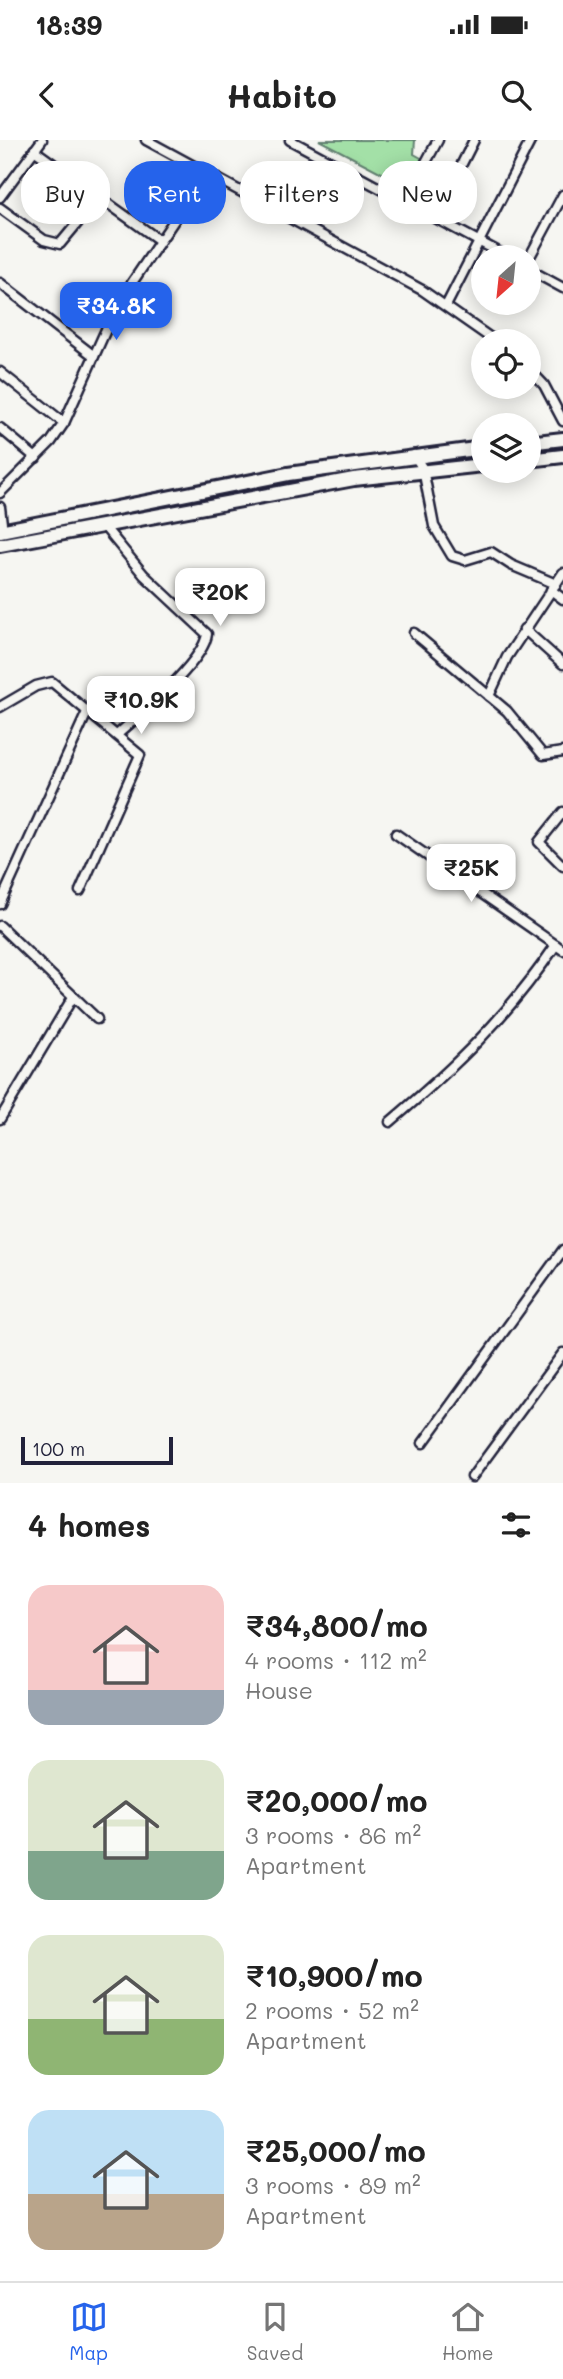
<!DOCTYPE html>
<html lang="en">
<head>
<meta charset="utf-8">
<style>
	body { margin:0; font-family:Mali,sans-serif; background:#f2f2f2; color:#222; height:100vh; display:flex; flex-direction:column; font-size:26px; white-space:nowrap }
	* { box-sizing:border-box; margin:0 }
	p { font-size:23px; color:#767676 }
	.icon { flex:none; width:38px; height:38px; fill:none; stroke:currentColor; stroke-width:2; stroke-linecap:round; stroke-linejoin:round }
	.map { position:relative; height:1343px; overflow:hidden }
	.sheet { display:flex; flex-direction:column; background:#fff; flex:1 }
	.sheet>* { flex:none }
	.top-card { position:absolute; left:21px; top:21px; width:522px; height:63px; display:flex; gap:14px }
	.needle { width:46px; rotate:207deg }
	.tools { position:absolute; left:471px; top:105px; display:grid; gap:14px }
	.tools a { display:grid; place-items:center; width:70px; height:70px; border-radius:50%; background:#fff; box-shadow:0 4px 18px #0003; font-size:35px }
	.scale { position:absolute; left:21px; bottom:18px; width:152px; box-sizing:border-box; padding-left:7px; border:4px solid #22223b; border-top:0; font-size:19px; line-height:24px; white-space:nowrap; color:#22223b; -webkit-text-stroke:5px #f6f6f2; paint-order:stroke }
	.price { position:absolute; translate:-50% -60px; padding:0 16px; border-radius:14px; background:#fff; color:#222; font-size:23px; line-height:46px; filter:drop-shadow(0 2px 4px #0008) }
	.price::after { content:''; position:absolute; left:50%; top:42px; width:21px; height:16px; margin-left:-10px; background:inherit; clip-path:polygon(0 0,100% 0,50% 100%) }
	.price.selected { background:#2563eb; color:#fff }
	ul { padding:0; list-style:none }
	li { display:flex; align-items:center; gap:21px; height:175px; padding:0 28px }
	li span { display:grid; place-items:center; flex:none; width:196px; height:140px; border-radius:21px; color:#555 }
	li>.icon { margin-inline-start:auto }
	span .icon { width:84px; height:84px; fill:#fffc; stroke-width:1 }
	li b { font-size:30px }
	h2 { display:flex; justify-content:space-between; align-items:center; height:84px; padding:0 28px; font-size:30px }
	.chip { padding:0 24px; border-radius:28px; background:#fff; box-shadow:0 4px 18px #0003; font-size:24px; line-height:63px }
	.chip.selected { background:#2563eb; color:#fff }
	.status { display:flex; justify-content:space-between; align-items:center; height:49px; padding:0 35px; background:#fff; direction:ltr }
	.status svg { height:19px; fill:currentColor }
	header { display:flex; justify-content:space-between; align-items:center; height:91px; padding:0 28px; background:#fff; font-size:32px; font-weight:700 }
	.dock { display:flex; justify-content:space-around; align-items:center; height:98px; border-top:2px solid #e0e0e0; background:#fff; font-size:19px; color:#767676 }
	.dock a { display:grid; justify-items:center; gap:4px }
	.dock .selected { color:#2563eb }
	.map>svg:first-child { display:block }
</style>
</head>
<body>
<div class="status"><b>18:39</b><svg viewBox="0 0 49 12"><path d="M0 12V9h3v3zM5 12V6h3v6zM10 12V3h3v9zM15 12V0h3v12zM26 1h20v11H26zM47 4h2v5h-2z"/></svg></div>
<header><svg class="icon" aria-label="back" viewBox="0 0 24 24"><path d="M15 5l-7 7 7 7"/></svg>Habito<svg class="icon" aria-label="search" viewBox="0 0 24 24"><circle cx="10" cy="10" r="6"/><path d="M15 15l6 6"/></svg></header>
<div class="map">
<svg width="563" height="1343" viewBox="0 0 563 1343">
	<rect width="100%" height="100%" fill="#f6f6f2"/>
	<filter id="ink" filterUnits="userSpaceOnUse"><feTurbulence type="fractalNoise" baseFrequency=".0143" numOctaves="2"/><feDisplacementMap in="SourceGraphic" scale="14" xChannelSelector="R" yChannelSelector="G"/><feConvolveMatrix kernelMatrix="1 2 1 2 8 2 1 2 1" color-interpolation-filters="sRGB"/></filter>
	<g filter="url(#ink)">
		<!-- green -->
		<path fill="#a3e0a7" stroke="#628171" stroke-width="2" d="M 319,0 L 415,0 L 414,14 L 432,24 L 416,51 Z"/>
		<g fill="none" stroke-linecap="round" stroke-linejoin="round">
			<!-- minor casing -->
			<g stroke="#22223b" stroke-width="13">
				<g id="minor">
					<path d="M 146,0 L 422,150 L 495,201"/>
					<path d="M 290,0 L 508,117"/>
					<path d="M 34,10 L 159,100"/>
					<path d="M 0,57 L 42,0"/>
					<path d="M 405,61 L 438,0"/>
					<path d="M 0,68 L 44,100 L 60,104 L 100,56"/>
					<path d="M 435,77 L 474,0"/>
					<path d="M 528,120 L 563,55"/>
					<path d="M 528,129 L 563,148"/>
					<path d="M 0,143 L 94,216"/>
					<path d="M 447,164 L 531,0"/>
					<path d="M 528,228 L 544,245 L 563,281"/>
					<path d="M 0,232 L 64,283"/>
					<path d="M 0,288 L 36,318"/>
					<path d="M 414,315 L 423,329 L 434,386 L 452,416 L 465,420 L 491,412 L 511,425 L 556,444"/>
					<path d="M 0,353 L 51,302 L 64,283 L 117,165 L 206,33"/>
					<path d="M 0,367 L 3,392"/>
					<path d="M 103,385 L 144,435 L 207,494 C 204,522 139,575 117,595"/>
					<path d="M 551,450 L 563,459"/>
					<path d="M 524,489 L 563,524"/>
					<path d="M 414,493 L 507,571 L 543,615 L 563,612"/>
					<path d="M 489,556 L 507,517 L 563,433"/>
					<path d="M 0,567 L 36,546 L 52,542 L 140,615 L 80,751"/>
					<path d="M 563,672 L 539,702 L 563,726"/>
					<path d="M 396,694 L 563,810"/>
					<path d="M 0,764 L 88,570"/>
					<path d="M 0,786 L 97,879"/>
					<path d="M 0,979 L 73,857"/>
					<path d="M 390,982 C 457,925 506,878 556,805"/>
					<path d="M 423,1303 L 563,1110"/>
					<path d="M 472,1337 L 563,1213"/>
				</g>
			</g>
			<!-- primary casing -->
			<g stroke="#22223b" stroke-width="18">
				<g id="primary">
					<path d="M 528,303 L 563,299"/>
					<path d="M 528,320 L 563,316"/>
					<path d="M 0,391 L 288,334 L 483,308"/>
					<path d="M 0,405 L 354,339 L 483,325"/>
				</g>
			</g>
			<!-- minor -->
			<use href="#minor" stroke="#f6f6f2" stroke-width="8"/>
			<!-- primary -->
			<use href="#primary" stroke="#f6f6f2" stroke-width="12"/>
		</g>
	</g>
</svg>
<div class="tools">
<a><svg class="needle" viewBox="-14 -14 28 28"><path d="M0-13l5 13h-10z" fill="#e53935"/><path d="M0 13l5-13h-10z" fill="#767676"/></svg></a>
<a><svg class="icon" aria-label="locate" viewBox="0 0 24 24"><circle cx="12" cy="12" r="6"/><path d="M12 2v4M12 18v4M2 12h4M18 12h4"/></svg></a>
<a><svg class="icon" aria-label="layers" viewBox="0 0 24 24"><path d="M12 4l9 5-9 5-9-5zM3 14l9 5 9-5"/></svg></a>
</div>
<div class="scale">100 m</div>
<b class="price selected" style="left:116px;top:202px">₹34.8K</b>
<b class="price" style="left:220px;top:488px">₹20K</b>
<b class="price" style="left:141px;top:596px">₹10.9K</b>
<b class="price" style="left:471px;top:764px">₹25K</b>
<div class="top-card">
<a class="chip">Buy</a>
<a class="chip selected">Rent</a>
<a class="chip">Filters</a>
<a class="chip">New</a>
</div>
</div>
<section class="sheet">
<h2>4 homes<svg class="icon" aria-label="filters" viewBox="0 0 24 24"><path d="M4 7h16M4 17h16"/><circle cx="9" cy="7" r="2"/><circle cx="15" cy="17" r="2"/></svg></h2>
<ul>
<li><span style="background:linear-gradient(#f6c9c9 75%,#9aa5b1 0)"><svg class="icon" aria-label="home" viewBox="0 0 24 24"><path d="M3 11l9-7 9 7M6 9v11h12V9"/></svg></span><div><b>₹34,800/mo</b><p>4 rooms · 112 m²</p><p>House</p></div></li>
<li><span style="background:linear-gradient(#dfe7d0 65%,#7fa58c 0)"><svg class="icon" aria-label="home" viewBox="0 0 24 24"><path d="M3 11l9-7 9 7M6 9v11h12V9"/></svg></span><div><b>₹20,000/mo</b><p>3 rooms · 86 m²</p><p>Apartment</p></div></li>
<li><span style="background:linear-gradient(#dfe7d0 60%,#8fb573 0)"><svg class="icon" aria-label="home" viewBox="0 0 24 24"><path d="M3 11l9-7 9 7M6 9v11h12V9"/></svg></span><div><b>₹10,900/mo</b><p>2 rooms · 52 m²</p><p>Apartment</p></div></li>
<li><span style="background:linear-gradient(#bfe0f5 60%,#b9a48a 0)"><svg class="icon" aria-label="home" viewBox="0 0 24 24"><path d="M3 11l9-7 9 7M6 9v11h12V9"/></svg></span><div><b>₹25,000/mo</b><p>3 rooms · 89 m²</p><p>Apartment</p></div></li>
</ul>
</section>
<nav class="dock">
<a class="selected"><svg class="icon" aria-label="map" viewBox="0 0 24 24"><path d="M3 6l6-2 6 2 6-2v14l-6 2-6-2-6 2zM9 4v14M15 6v14"/></svg>Map</a>
<a><svg class="icon" aria-label="saved" viewBox="0 0 24 24"><path d="M7 4h10v16l-5-4-5 4z"/></svg>Saved</a>
<a><svg class="icon" aria-label="home" viewBox="0 0 24 24"><path d="M3 11l9-7 9 7M6 9v11h12V9"/></svg>Home</a>
</nav>
</body>
</html>
